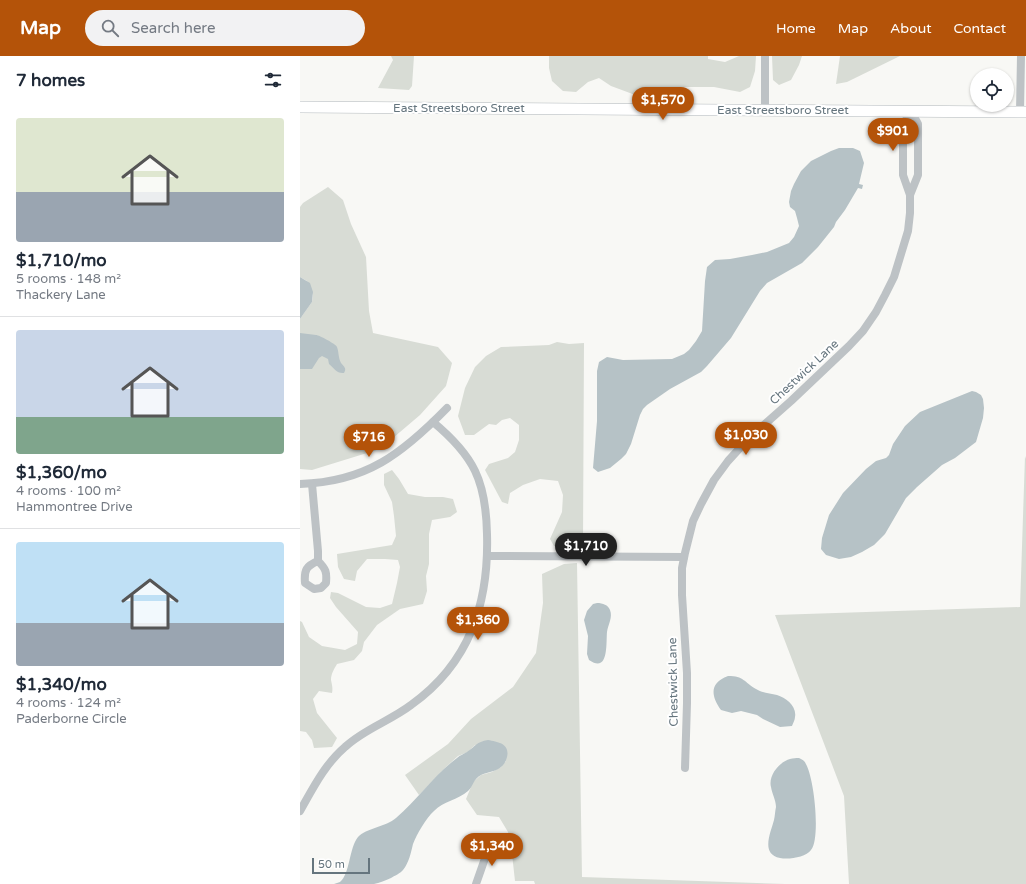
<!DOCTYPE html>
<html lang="en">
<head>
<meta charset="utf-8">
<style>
	body { margin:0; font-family:"Varela Round",sans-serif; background:#f2f2f3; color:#1f2937; height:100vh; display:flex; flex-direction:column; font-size:15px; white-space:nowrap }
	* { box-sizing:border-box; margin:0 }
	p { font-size:13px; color:#747a83 }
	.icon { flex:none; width:22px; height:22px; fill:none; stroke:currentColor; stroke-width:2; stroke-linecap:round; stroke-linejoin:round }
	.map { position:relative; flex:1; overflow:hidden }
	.side { display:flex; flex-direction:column; background:#fff; width:300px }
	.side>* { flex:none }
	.fabs { position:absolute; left:670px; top:12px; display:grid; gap:8px }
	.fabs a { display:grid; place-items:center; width:44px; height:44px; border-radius:50%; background:#fff; box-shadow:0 1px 3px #0004; font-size:20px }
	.scale { position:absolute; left:12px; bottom:10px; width:58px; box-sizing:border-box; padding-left:4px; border:2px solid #65757e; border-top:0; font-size:11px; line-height:14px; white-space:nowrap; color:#65757e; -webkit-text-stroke:3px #fff; paint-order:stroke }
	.price { position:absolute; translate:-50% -34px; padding:0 9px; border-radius:14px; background:#b45309; color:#fff; font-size:13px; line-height:26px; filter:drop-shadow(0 1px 2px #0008) }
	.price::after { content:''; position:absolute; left:50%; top:24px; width:12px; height:9px; margin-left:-6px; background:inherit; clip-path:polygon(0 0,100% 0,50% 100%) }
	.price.selected { background:#222; color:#fff }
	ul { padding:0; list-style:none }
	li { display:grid; align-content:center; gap:8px; height:212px; padding:0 16px }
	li+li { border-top:1px solid #e0e1e3 }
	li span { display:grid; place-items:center; height:124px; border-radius:4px; color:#555 }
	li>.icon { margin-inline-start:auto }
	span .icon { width:72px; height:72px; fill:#fffc; stroke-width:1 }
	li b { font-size:17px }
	h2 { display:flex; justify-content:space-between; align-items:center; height:48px; padding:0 16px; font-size:17px }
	header { display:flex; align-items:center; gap:24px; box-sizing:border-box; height:56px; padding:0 20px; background:#b45309; color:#fff }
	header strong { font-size:19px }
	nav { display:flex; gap:22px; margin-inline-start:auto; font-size:14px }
	.search { width:280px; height:36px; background:#f2f2f3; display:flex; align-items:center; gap:10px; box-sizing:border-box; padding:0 14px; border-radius:22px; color:#747a83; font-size:15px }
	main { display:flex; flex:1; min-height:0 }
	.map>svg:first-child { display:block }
</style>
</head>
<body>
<header>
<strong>Map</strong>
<div class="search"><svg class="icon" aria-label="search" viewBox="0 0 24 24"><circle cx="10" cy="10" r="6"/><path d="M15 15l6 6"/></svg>Search here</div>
<nav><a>Home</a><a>Map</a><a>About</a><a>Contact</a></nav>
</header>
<main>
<section class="side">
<h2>7 homes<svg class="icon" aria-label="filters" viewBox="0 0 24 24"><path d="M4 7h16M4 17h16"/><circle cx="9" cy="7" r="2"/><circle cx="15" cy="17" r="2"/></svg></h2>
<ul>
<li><span style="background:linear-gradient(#dfe7d0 60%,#9aa5b1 0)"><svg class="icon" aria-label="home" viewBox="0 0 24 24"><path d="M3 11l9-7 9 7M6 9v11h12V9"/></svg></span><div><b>$1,710/mo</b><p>5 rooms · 148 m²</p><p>Thackery Lane</p></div></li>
<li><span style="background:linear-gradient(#c9d6e8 70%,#7fa58c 0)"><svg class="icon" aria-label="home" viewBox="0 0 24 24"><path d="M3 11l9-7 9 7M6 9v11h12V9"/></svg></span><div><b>$1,360/mo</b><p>4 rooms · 100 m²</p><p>Hammontree Drive</p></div></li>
<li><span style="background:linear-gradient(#bfe0f5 65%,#9aa5b1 0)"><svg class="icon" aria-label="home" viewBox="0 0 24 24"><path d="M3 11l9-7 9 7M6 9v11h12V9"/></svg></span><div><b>$1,340/mo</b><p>4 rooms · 124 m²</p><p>Paderborne Circle</p></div></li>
</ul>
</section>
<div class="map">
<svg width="726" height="828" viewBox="0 0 726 828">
	<rect width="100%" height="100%" fill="#f8f8f5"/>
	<!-- green -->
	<g fill="#d8dcd5">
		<path d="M 91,0 L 114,0 L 112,30 L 109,34 L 78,32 L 93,4 Z"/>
		<path d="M 249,0 L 408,0 L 408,3 L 425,6 L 439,0 L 456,0 L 455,15 L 450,31 L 440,36 L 414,31 L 356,31 L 338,40 L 311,30 L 299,22 L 288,26 L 276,36 L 263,35 L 252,25 L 249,12 Z"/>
		<path d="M 472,0 L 502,0 L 499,9 L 491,24 L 479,29 L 473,24 Z"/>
		<path d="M 540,0 L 600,0 L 547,26 L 536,28 Z"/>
		<path d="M 28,131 L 43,144 L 51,168 L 66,201 L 69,255 L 73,277 L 138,291 L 152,307 L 146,330 L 120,359 L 80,393 L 12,414 L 0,413 L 0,263 L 12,246 L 13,239 L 7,225 L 0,221 L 0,151 L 3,147 Z"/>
		<path d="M 257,286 L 269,288 L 284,287 L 283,486 L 267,491 L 254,490 L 250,483 L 262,456 L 263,439 L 258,425 L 240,423 L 223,429 L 210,437 L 208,448 L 202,446 L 185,414 L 189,408 L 208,402 L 215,396 L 219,384 L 219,369 L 210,362 L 202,364 L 196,369 L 189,368 L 174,379 L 165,379 L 158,360 L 165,332 L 175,311 L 186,300 L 201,291 L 249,289 Z"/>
		<path d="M 725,400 L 726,403 L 726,828 L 549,828 L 544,740 L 475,559 L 720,551 Z"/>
		<path d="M 92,414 L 99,423 L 108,438 L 125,441 L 143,441 L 153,443 L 157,456 L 150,461 L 132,464 L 129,478 L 129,508 L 126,520 L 127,535 L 123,548 L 100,553 L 77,569 L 64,586 L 62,595 L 54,604 L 37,608 C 34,613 31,618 31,624 C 32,629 33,632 32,637 L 19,635 L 13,643 L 17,657 L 37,682 L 32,691 L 14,692 L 12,684 L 6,676 L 0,675 L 0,565 L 2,566 L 9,581 L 22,590 L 45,594 L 57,588 L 58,576 L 36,551 L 30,542 L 31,536 L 38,537 L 66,551 L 80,552 L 92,548 L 97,527 L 100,511 L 98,504 L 85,503 L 67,503 L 57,515 L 55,525 L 44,523 L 38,511 L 37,498 L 92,489 L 96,480 L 94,460 L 92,446 L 84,429 L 84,418 Z"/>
		<path d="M 277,507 L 282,821 L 485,828 L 235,828 L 234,825 L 215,825 L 212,798 L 208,776 L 199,761 L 177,759 L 166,743 L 173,726 L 181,719 L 192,716 L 201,711 L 206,705 L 175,689 L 168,696 L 158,700 L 146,711 L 119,739 L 105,719 L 148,688 L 171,663 L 213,631 L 236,597 L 243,547 L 242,518 L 264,508 Z"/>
	</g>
	<!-- water -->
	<g fill="#b6c2c6">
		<path d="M 539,92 L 553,92 L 560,95 L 564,107 L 559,128 L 563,129 L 562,133 L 558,132 L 545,154 L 536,166 L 534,171 L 518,191 L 502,207 L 467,227 L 460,235 L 431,282 L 407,310 L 401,316 L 370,333 L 347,349 L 343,353 L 340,359 L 331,388 L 326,398 L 321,403 L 310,412 L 298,416 L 293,412 L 297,365 L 297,315 L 299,306 L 307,301 L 323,304 L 372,303 L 384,298 L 389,294 L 396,285 L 402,275 L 405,225 L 407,211 L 415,204 L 430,203 L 452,199 L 467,196 L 489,187 L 494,181 L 499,170 L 497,162 L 495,155 L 490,151 L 489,146 L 491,135 L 494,128 L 501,115 L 511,105 L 531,95 Z"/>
		<path d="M 0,221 L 10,227 L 13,236 L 12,246 L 0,263 Z"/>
		<path d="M 0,277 C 5,278 11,278 16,279 C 19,279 36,288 37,291 C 39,296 38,301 41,307 C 44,311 47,312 44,317 C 37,318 34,312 29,308 L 28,303 L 22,300 L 19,302 L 12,313 L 0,313 Z"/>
		<path d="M 672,335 L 676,336 L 681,339 L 683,343 L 684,352 L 683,362 L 676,386 L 655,402 L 642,409 L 617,431 L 606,442 L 585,478 L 574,489 L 562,496 L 551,501 L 539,503 L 526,499 L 521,493 L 522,482 L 529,459 L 543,437 L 566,413 L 576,405 L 586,402 L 589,399 L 593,388 L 605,370 L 620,356 Z"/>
		<path d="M 297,547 C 303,547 308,549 310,554 C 313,561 308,569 307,576 C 306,587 309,618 289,604 L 287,598 L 288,580 L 284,564 L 287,555 L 293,548 Z"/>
		<path d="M 428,620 C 444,620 444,626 456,633 C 462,637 470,637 477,639 C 486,642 497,650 495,661 C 495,664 493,667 492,670 L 480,671 L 463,663 L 457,659 L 441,655 L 432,657 L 421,654 C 411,640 409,627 428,620 Z"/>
		<path d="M 188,684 C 199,686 210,688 207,701 C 206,705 204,709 201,711 C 195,716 187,716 181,719 C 173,723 173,731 168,735 C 158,744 143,745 134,755 C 126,762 117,778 113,788 C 111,796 109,807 103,814 C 101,817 94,820 91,822 C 86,824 79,827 74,828 C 61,828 47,828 34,828 C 36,827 38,827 40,826 C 50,818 49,792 58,781 C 66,772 86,771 96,762 C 118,743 134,719 157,702 C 160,699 164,698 167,696 C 176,690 176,686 188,684 Z"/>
		<path d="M 499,702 C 501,703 503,704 504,705 C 514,716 521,783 511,794 C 506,801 489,804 480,802 C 460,798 471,776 474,764 C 475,760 475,755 476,751 C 476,744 472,738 471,731 C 468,720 479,706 490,703 C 493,702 496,702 499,702 Z"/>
	</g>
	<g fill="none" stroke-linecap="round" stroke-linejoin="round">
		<!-- secondary casing -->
		<g stroke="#b2b8bc" stroke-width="12">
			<path id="secondary" d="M 0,51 L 726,56"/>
		</g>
		<!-- minor -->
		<g stroke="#bdc2c5" stroke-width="8">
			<path d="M 465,0 L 465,54"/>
			<path d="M 720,56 L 721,0"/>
			<path d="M 0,428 C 66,426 102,398 147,352"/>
			<path d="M 12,428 L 18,495 L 18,505 C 6,510 4,514 5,527 L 14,533 L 21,532 L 26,527 C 27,516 26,513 18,505"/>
			<path d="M 188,500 L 384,501"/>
			<path d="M 385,712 L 387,647 L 387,617 L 382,539 L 382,512 L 385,497 L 393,465 L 401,448 L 414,424 L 428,405 L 449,382 L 491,345 L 549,290 L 563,275 L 576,256 L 585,239 L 594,221 L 608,175 L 610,157 L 610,139 L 618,119 L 618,68 L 611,55 L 603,69 L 603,119 L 610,139"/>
			<path d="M 0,755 C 13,732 25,708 45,691 C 64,673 90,665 111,649 C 170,607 189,547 187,478 C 186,425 174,400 133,366"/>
			<path d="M 176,828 L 190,788"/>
		</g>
		<!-- secondary -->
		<use href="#secondary" stroke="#fff" stroke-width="11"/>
	</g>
	<g text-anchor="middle" stroke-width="4" stroke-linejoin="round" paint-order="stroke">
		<!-- street labels -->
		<g font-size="12" fill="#65757e" stroke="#fff">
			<text x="159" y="56">East Streetsboro Street</text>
			<text x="483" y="58">East Streetsboro Street</text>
			<text transform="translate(504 316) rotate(-43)" y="4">Chestwick Lane</text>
			<text transform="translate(373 626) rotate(-91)" y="4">Chestwick Lane</text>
		</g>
	</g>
</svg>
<div class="fabs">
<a><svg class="icon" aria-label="locate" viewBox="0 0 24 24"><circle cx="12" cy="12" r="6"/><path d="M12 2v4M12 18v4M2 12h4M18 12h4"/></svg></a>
</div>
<div class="scale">50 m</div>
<b class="price" style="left:363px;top:65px">$1,570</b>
<b class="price" style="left:593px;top:96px">$901</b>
<b class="price" style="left:446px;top:400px">$1,030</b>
<b class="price" style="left:69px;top:402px">$716</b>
<b class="price selected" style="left:286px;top:511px">$1,710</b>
<b class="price" style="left:178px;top:585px">$1,360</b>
<b class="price" style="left:192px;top:811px">$1,340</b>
</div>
</main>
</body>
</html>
